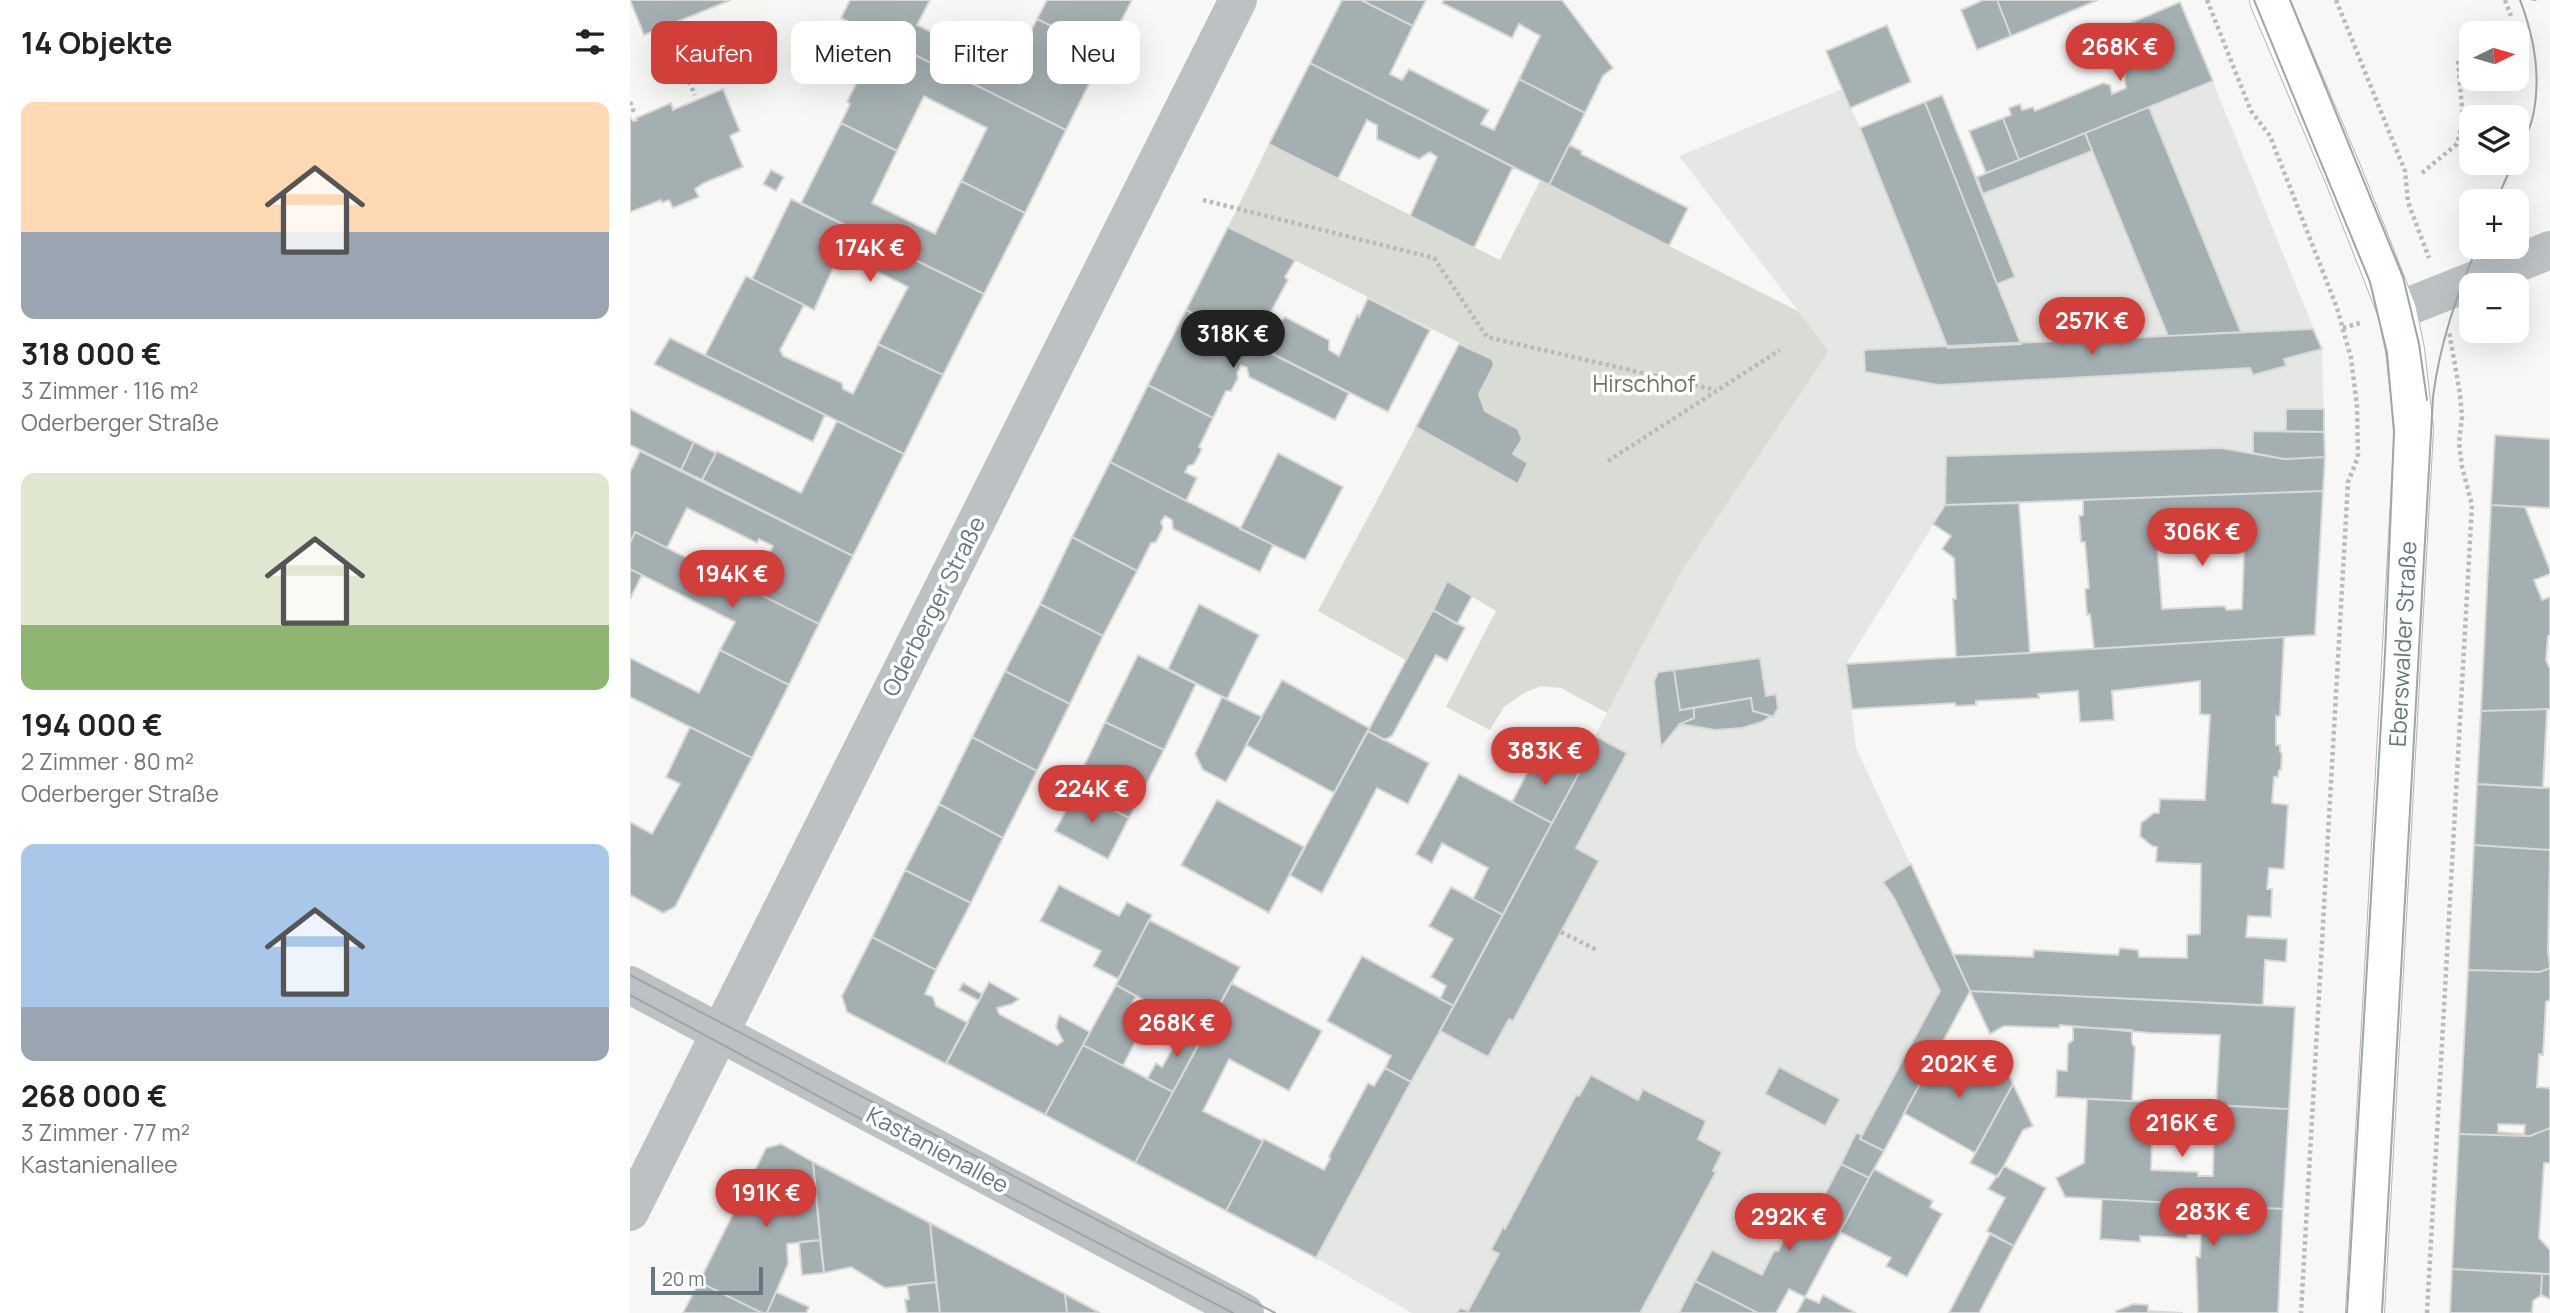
<!DOCTYPE html>
<html lang="de">
<head>
<meta charset="utf-8">
<style>
	body { margin:0; font-family:Manrope,sans-serif; background:#f6f6f6; color:#222; height:100vh; display:flex; flex-direction:column; font-size:26px; white-space:nowrap }
	* { box-sizing:border-box; margin:0 }
	p { font-size:23px; color:#767676 }
	.icon { flex:none; width:38px; height:38px; fill:none; stroke:currentColor; stroke-width:2; stroke-linecap:round; stroke-linejoin:round }
	.map { position:relative; flex:1; overflow:hidden }
	.panel { display:flex; flex-direction:column; background:#fff; width:630px }
	.panel>* { flex:none }
	.hud { position:absolute; left:21px; top:21px; width:665px; height:63px; display:flex; gap:14px }
	.needle { width:46px; rotate:85deg }
	.fabs { position:absolute; left:1829px; top:21px; display:grid; gap:14px }
	.fabs a { display:grid; place-items:center; width:70px; height:70px; border-radius:14px; background:#fff; box-shadow:0 7px 28px #0002; font-size:35px }
	.scale { position:absolute; left:21px; bottom:18px; width:112px; box-sizing:border-box; padding-left:7px; border:4px solid #65787d; border-top:0; font-size:19px; line-height:24px; white-space:nowrap; color:#65787d; -webkit-text-stroke:5px #fff; paint-order:stroke }
	.price { position:absolute; translate:-50% -60px; padding:0 16px; border-radius:24px; background:#d23e3a; color:#fff; font-size:23px; line-height:46px; filter:drop-shadow(0 2px 4px #0008) }
	.price::after { content:''; position:absolute; left:50%; top:42px; width:21px; height:16px; margin-left:-10px; background:inherit; clip-path:polygon(0 0,100% 0,50% 100%) }
	.price.active { background:#222; color:#fff }
	ul { padding:0; list-style:none }
	li { display:grid; align-content:center; gap:14px; height:371px; padding:0 21px }
	li span { display:grid; place-items:center; height:217px; border-radius:14px; color:#555 }
	li>.icon { margin-inline-start:auto }
	span .icon { width:126px; height:126px; fill:#fffc; stroke-width:1 }
	li b { font-size:30px }
	h2 { display:flex; justify-content:space-between; align-items:center; height:84px; padding:0 21px; font-size:30px }
	.tag { padding:0 24px; border-radius:14px; background:#fff; box-shadow:0 7px 28px #0002; font-size:24px; line-height:63px }
	.tag.active { background:#d23e3a; color:#fff }
	main { display:flex; flex:1; min-height:0 }
	.map>svg:first-child { display:block }
	.built { fill:#e5e7e5 }
	.green { fill:#d8dcd4 }
	.building { fill:#a4afb1; stroke:#d9d9d7; stroke-width:2; fill-rule:evenodd }
	.lines { fill:none; stroke-linecap:round; stroke-linejoin:round }
	.secondary-casing { stroke:#afb7b9; stroke-width:40 }
	.path { stroke:#b7bbbd; stroke-width:4.5; stroke-dasharray:3.5 3.5; stroke-linecap:butt }
	.minor { stroke:#bcc2c4; stroke-width:38 }
	.tertiary { stroke:#bcc2c4; stroke-width:38 }
	.secondary { stroke:#fff; stroke-width:38 }
	.tram { stroke:#9da6a9; stroke-width:2 }
	.labels { text-anchor:middle; dominant-baseline:central; stroke-width:7; stroke-linejoin:round; paint-order:stroke }
	.park-label { font-size:23px; fill:#6a7663; stroke:#fff }
	.street-label { font-size:23px; fill:#65787d; stroke:#fff }
</style>
</head>
<body>
<main>
<section class="panel">
<h2>14 Objekte<svg class="icon" aria-label="filters" viewBox="0 0 24 24"><path d="M4 7h16M4 17h16"/><circle cx="9" cy="7" r="2"/><circle cx="15" cy="17" r="2"/></svg></h2>
<ul>
<li><span style="background:linear-gradient(#ffd9b3 60%,#9aa5b1 0)"><svg class="icon" aria-label="home" viewBox="0 0 24 24"><path d="M3 11l9-7 9 7M6 9v11h12V9"/></svg></span><div><b>318 000 €</b><p>3 Zimmer · 116 m²</p><p>Oderberger Straße</p></div></li>
<li><span style="background:linear-gradient(#dfe7d0 70%,#8fb573 0)"><svg class="icon" aria-label="home" viewBox="0 0 24 24"><path d="M3 11l9-7 9 7M6 9v11h12V9"/></svg></span><div><b>194 000 €</b><p>2 Zimmer · 80 m²</p><p>Oderberger Straße</p></div></li>
<li><span style="background:linear-gradient(#a9c7e8 75%,#9aa5b1 0)"><svg class="icon" aria-label="home" viewBox="0 0 24 24"><path d="M3 11l9-7 9 7M6 9v11h12V9"/></svg></span><div><b>268 000 €</b><p>3 Zimmer · 77 m²</p><p>Kastanienallee</p></div></li>
</ul>
</section>
<div class="map">
<svg width="1920" height="1313" viewBox="0 0 1920 1313">
	<rect width="100%" height="100%" fill="#f7f7f5"/>
	<!-- built -->
	<path class="built" d="M1583,82L1692,349L1695,457L1693,491L1315,506L1216,664L1226,748L1340,991L1175,1297L1082,1250L1048,1313H782L686,1258L949,773L950,770L948,768L1050,574L1199,351L1049,156L1212,89L1230,128L1312,95L1347,177Z"/>
	<!-- green -->
	<path class="green" d="M639,144L870,260L910,181L1168,311L1199,351L1050,574L977,713L931,688L911,686L894,693L874,707L860,730L816,707L866,611L818,582L776,660L688,611L786,427L888,484L897,463L883,454L892,439L855,411L849,394L864,366L862,359L598,227Z"/>
	<!-- building -->
	<path class="building" d="M0,0H101L14,35Z
		M220,0H300L287,25L381,72L407,19L475,52L436,130L211,18Z
		M417,0H502L475,52L407,19Z
		M712,0H731L783,26L760,74L772,80L779,69L859,110L851,124L864,130L889,79L955,113L919,185L680,63Z
		M731,0H796L783,26Z
		M814,0H932L983,68L973,76L955,113L889,79L910,36L889,24L882,38L812,3Z
		M1353,0H1367L1381,36L1347,50L1331,10Z
		M1367,0H1468L1381,36Z
		M1550,2L1583,81L1389,160L1373,118L1381,115L1379,108L1390,104L1392,110L1403,107L1405,111L1473,83L1480,85L1482,94L1496,88L1494,72L1475,34Z
		M1257,25L1281,82L1220,108L1196,51Z
		M249,37L436,130L395,213L331,181L357,128L294,96L267,151L211,123L220,104L217,102Z
		M680,63L883,167L844,248L780,216L807,157L800,152L789,159L747,139V125L737,120L708,179L639,144Z
		M93,89L110,131L100,136L113,167L74,183L65,189L69,197L43,208L39,200L32,203L31,200L0,212V117L3,121L7,120L6,118L41,103L43,110Z
		M1312,95L1385,277L1367,284L1295,102Z
		M1295,102L1367,284L1391,344L1318,348L1230,128Z
		M1519,107L1611,332L1538,336L1455,133Z
		M1373,118L1389,160L1356,173L1339,131Z
		M211,123L267,151L242,203L305,234L331,181L395,213L354,294L171,203Z
		M1455,133L1462,151L1353,194L1347,177Z
		M939,145L952,151L951,154L1058,208L1039,246L919,185Z
		M141,170L154,177L146,191L133,184Z
		M161,199L354,294L313,375L248,344L278,287L210,253L184,310L122,279Z
		M598,227L665,260L655,277L658,280L637,319L647,325L655,317L699,340V350L709,356L727,315L729,317L738,298L800,330L758,412L556,310Z
		M116,276L174,305L150,350L153,356L212,383L213,389L223,394L248,344L313,375L274,454L75,355Z
		M556,310L719,393L705,420L619,377L617,368L611,365L607,373L608,378L601,391H596L583,418L518,385Z
		M1683,329L1692,349L1654,359L1656,366L1623,375L1620,368L1309,385L1235,372L1234,350Z
		M40,338L195,415L183,442L24,364Z
		M829,344L862,359L864,365L849,394L855,411L888,429L892,439L883,454L898,463L888,484L786,427Z
		M518,385L583,418L569,447L572,449L564,464L558,466L555,472L567,478L556,501L480,462Z
		M0,409L64,442L51,470L0,445Z
		M1656,409H1694V432L1656,431Z
		M207,421L274,454L223,556L72,480L87,451L171,493Z
		M1623,431L1694,432L1695,457L1654,459L1623,453Z
		M1865,435L1920,439V508L1861,505Z
		M64,442L86,453L72,480L51,470Z
		M1591,448L1654,459L1695,457L1693,491L1315,505L1316,456Z
		M10,451L223,556L189,624L121,590L143,546L129,539L127,543L57,508L37,548L5,532L0,543V472Z
		M648,453L713,487L675,560L610,529Z
		M480,462L643,545L630,572L543,529L542,520L535,516L531,522L533,528L526,542L521,543L507,571L442,537Z
		M1693,491L1685,635L1464,649L1460,614L1457,615L1455,589L1459,588L1455,542H1451L1449,516L1453,515V500ZM1615,527L1612,609L1597,610L1594,606L1532,609L1526,532L1546,531L1549,534L1600,531V528Z
		M1389,503L1400,653L1326,657L1323,599H1326L1324,558L1312,549L1321,536L1303,524L1315,505Z
		M1861,505L1895,507L1920,570V574L1904,580L1912,600L1920,597V635L1918,636L1916,660L1920,669V709L1851,711Z
		M5,532L189,624L159,685L90,650L105,622L0,569V543Z
		M442,537L507,571L473,636L410,604Z
		M0,569L12,575L0,599Z
		M817,581L842,596L827,624L803,610Z
		M410,604L473,636L440,704L375,671Z
		M569,604L629,635L597,699L538,669Z
		M803,610L835,628L817,661L806,655L762,736L754,740L738,731Z
		M1654,637L1650,716H1646V745H1650V752L1652,753L1651,770H1649L1648,777H1644L1642,803L1658,805L1654,869L1639,868L1637,889H1642L1641,917L1618,916L1616,937L1657,939L1656,962L1635,960L1633,1005L1340,991L1323,954L1403,957L1404,950L1488,955L1490,948L1508,950L1509,957L1557,958V935L1570,934L1571,864L1526,862L1527,847L1522,846L1510,836L1511,823L1524,813H1529L1530,799L1575,800L1580,715L1570,714V681L1482,691L1484,720L1450,722L1448,691L1408,694L1409,698L1346,701V705L1326,706L1325,703L1222,709L1216,664Z
		M90,650L159,685L122,758L0,697V658L69,693Z
		M508,655L566,684L534,750L475,722Z
		M1130,658L1136,696L1146,694L1148,708L1143,717L1123,711L1121,698L1050,710L1044,670Z
		M1044,670L1050,710L1064,708V718L1050,724L1031,747L1024,682L1028,672Z
		M375,671L440,704L407,771L342,737Z
		M652,680L739,728L704,793L616,745Z
		M592,697L632,717L596,782L573,770L565,754Z
		M1121,698L1123,711L1141,716L1132,722L1112,728L1085,730L1050,724L1064,718V708Z
		M1917,709L1913,788L1847,784L1851,711Z
		M475,722L534,750L499,818L443,789Z
		M60,727L122,758L45,907L33,913L0,895V822L22,834L50,784L36,777Z
		M738,731L799,763L778,804L747,788L692,893L660,875Z
		M965,736L997,753L946,848L969,861L883,1021L879,1019L858,1057L810,1031L949,773L950,770L948,768Z
		M342,737L407,771L373,838L309,804Z
		M908,752L949,773L922,823L882,802Z
		M829,774L922,823L873,915L843,899L858,868L812,843L802,863L786,854Z
		M1847,784L1920,788V850L1844,845Z
		M443,789L499,818L478,859L425,831L444,795L441,792Z
		M587,800L674,847L639,913L551,865Z
		M309,804L373,838L341,903L275,870Z
		M1844,845L1920,850L1918,951L1920,968L1910,972L1838,970Z
		M1281,864L1340,991L1254,1151L1230,1139L1310,991L1264,898L1253,882Z
		M275,870L341,903L306,970L242,937Z
		M429,885L489,916L497,902L522,915L488,979L463,966L471,951L410,921Z
		M821,887L873,915L824,1006L810,999L816,986L801,977L823,939L799,926Z
		M519,920L610,967L575,1033L486,985Z
		M242,937L306,970L295,994L303,997L306,1006L338,1023L316,1064L217,1012L212,996Z
		M732,956L824,1006L781,1082L755,1068L761,1056L697,1021Z
		M1920,968V1000L1916,1002L1913,1055L1909,1054L1907,1087L1920,1088V1128L1900,1136L1829,1134L1838,970L1910,972ZM1868,1124L1895,1125L1894,1134L1868,1132Z
		M359,982L389,999L382,1004L367,1008L369,1014L427,1045L433,1041L426,1027L429,1015L460,1032L415,1115L316,1063Z
		M333,983L352,994L349,1001L329,990Z
		M601,983L692,1031L659,1091L599,1059L573,1111L633,1141L596,1211L505,1163Z
		M486,985L506,996L499,1008L501,1013L494,1027L509,1034L493,1066L453,1045Z
		M1340,991L1665,1007L1659,1109L1586,1105L1590,1035L1521,1033L1430,1025L1429,1028L1374,1026L1360,1034Z
		M557,1024L575,1033L543,1092L517,1079L526,1063L532,1067Z
		M1443,1027L1502,1030V1043L1505,1048L1502,1101L1426,1097L1427,1070L1437,1071L1438,1044L1443,1040Z
		M453,1045L543,1092L505,1163L415,1115Z
		M1307,1052L1348,1073L1375,1067L1383,1084L1345,1153L1274,1113Z
		M1149,1067L1210,1099L1195,1126L1135,1094Z
		M755,1068L781,1082L686,1258L596,1211L634,1139L694,1170L700,1159L699,1156L738,1083L744,1086Z
		M961,1075L1008,1100L1013,1089L1076,1121L1068,1139L1092,1152L1083,1171L1086,1172L1010,1313H827L830,1308L838,1311L869,1254L861,1250L873,1227L875,1229L946,1095L949,1096Z
		M1383,1084L1403,1126L1393,1130L1368,1177L1340,1163Z
		M1457,1099L1523,1102L1521,1170L1568,1172V1176H1583L1584,1125H1579L1580,1105L1659,1109L1653,1209L1435,1197L1426,1178L1454,1163Z
		M1920,1128V1163H1914L1909,1238L1920,1250V1274L1822,1269L1829,1134L1900,1136Z
		M1226,1133L1232,1135L1230,1139L1254,1151L1239,1178L1211,1164Z
		M151,1144L183,1162L190,1240L157,1244L158,1264L137,1313H132L69,1282L136,1148Z
		M183,1162L300,1223L306,1282L255,1288L221,1267L194,1273Z
		M1211,1164L1239,1178L1175,1297L1159,1289L1146,1313H1128L1065,1281L1082,1250L1132,1275L1144,1251H1148L1164,1220L1177,1227Z
		M1374,1166L1416,1188L1384,1246L1357,1231L1375,1198L1358,1189Z
		M1244,1169L1303,1201L1300,1207L1312,1214L1277,1277L1256,1266L1261,1258L1210,1232Z
		M1472,1199L1653,1209L1648,1313H1568L1566,1257H1570L1571,1234H1557V1238L1510,1236V1242L1470,1239Z
		M300,1223L435,1294L437,1313H310Z
		M1360,1234L1384,1246L1349,1313H1319Z
		M190,1240L194,1273L172,1275L169,1242Z
		M1822,1269L1912,1274L1911,1295L1903,1301L1902,1313H1820Z
		M1912,1274H1920V1299L1911,1295Z
		M1065,1281L1128,1313H1049Z
		M69,1282L132,1313H53Z
		M306,1282L310,1313H277L275,1300L279,1299L277,1285Z
		M146,1292L179,1307L176,1313H137Z
		M435,1294L470,1313H437Z
		M1193,1295L1226,1313H1167L1175,1297L1189,1303Z
		M1503,1304L1518,1305V1311L1553,1313H1487L1486,1311Z"/>
	<g class="lines">
		<defs>
			<path id="secondary" d="M1639,0L1713,174L1767,311L1775,350L1784,429L1735,1313"/>
		</defs>
		<!-- secondary casing -->
		<use href="#secondary" class="secondary-casing"/>
		<!-- path -->
		<path class="path" d="M1577,0L1621,111L1640,136L1707,308L1721,358L1727,406L1728,457L1718,482L1671,1313
			M1706,0L1775,171L1778,202L1799,258
			M1875,0L1881,16
			M1904,0V1
			M51,62L65,95
			M0,102L4,112
			M1792,173L1827,144L1833,121L1828,60
			M573,200L804,258L857,337L1086,390
			M1713,328L1733,322
			M978,461L1150,350
			M931,932L967,950
			M1797,1313L1842,505L1832,467L1829,443L1832,417L1830,394L1819,331"/>
		<!-- minor -->
		<path class="minor" d="M1767,311L1920,250
			M0,1212L608,0"/>
		<!-- tertiary -->
		<path class="tertiary" d="M0,985L615,1313"/>
		<!-- secondary -->
		<use href="#secondary" class="secondary"/>
		<!-- tram -->
		<path class="tram" d="M1624,0L1740,282L1757,353L1764,432L1755,654L1717,1313
			M1660,0L1773,277L1789,344L1797,400
			M1886,155C1892,144 1899,131 1902,120C1912,79 1905,39 1890,0
			M1866,201L1883,163
			M0,975L645,1313
			M0,995L281,1146L603,1313
			M1752,1313L1803,397C1810,342 1826,298 1847,247"/>
	</g>
	<g class="labels">
		<!-- park labels -->
		<g class="park-label">
			<text x="1014" y="383">Hirschhof</text>
		</g>
		<!-- street labels -->
		<g class="street-label">
			<text transform="translate(303 606) rotate(-63)">Oderberger Straße</text>
			<text transform="translate(1772 644) rotate(-87)">Eberswalder Straße</text>
			<text transform="translate(308 1149) rotate(28)">Kastanienallee</text>
		</g>
	</g>
</svg>
<div class="fabs">
<a><svg class="needle" viewBox="-14 -14 28 28"><path d="M0-13l5 13h-10z" fill="#e53935"/><path d="M0 13l5-13h-10z" fill="#767676"/></svg></a>
<a><svg class="icon" aria-label="layers" viewBox="0 0 24 24"><path d="M12 4l9 5-9 5-9-5zM3 14l9 5 9-5"/></svg></a>
<a>+</a>
<a>−</a>
</div>
<div class="scale">20 m</div>
<b class="price" style="left:1490px;top:83px">268K €</b>
<b class="price" style="left:240px;top:284px">174K €</b>
<b class="price" style="left:1462px;top:357px">257K €</b>
<b class="price active" style="left:603px;top:370px">318K €</b>
<b class="price" style="left:1572px;top:568px">306K €</b>
<b class="price" style="left:102px;top:610px">194K €</b>
<b class="price" style="left:915px;top:787px">383K €</b>
<b class="price" style="left:462px;top:825px">224K €</b>
<b class="price" style="left:547px;top:1059px">268K €</b>
<b class="price" style="left:1329px;top:1100px">202K €</b>
<b class="price" style="left:1552px;top:1159px">216K €</b>
<b class="price" style="left:136px;top:1229px">191K €</b>
<b class="price" style="left:1583px;top:1248px">283K €</b>
<b class="price" style="left:1159px;top:1253px">292K €</b>
<div class="hud">
<a class="tag active">Kaufen</a>
<a class="tag">Mieten</a>
<a class="tag">Filter</a>
<a class="tag">Neu</a>
</div>
</div>
</main>
</body>
</html>
